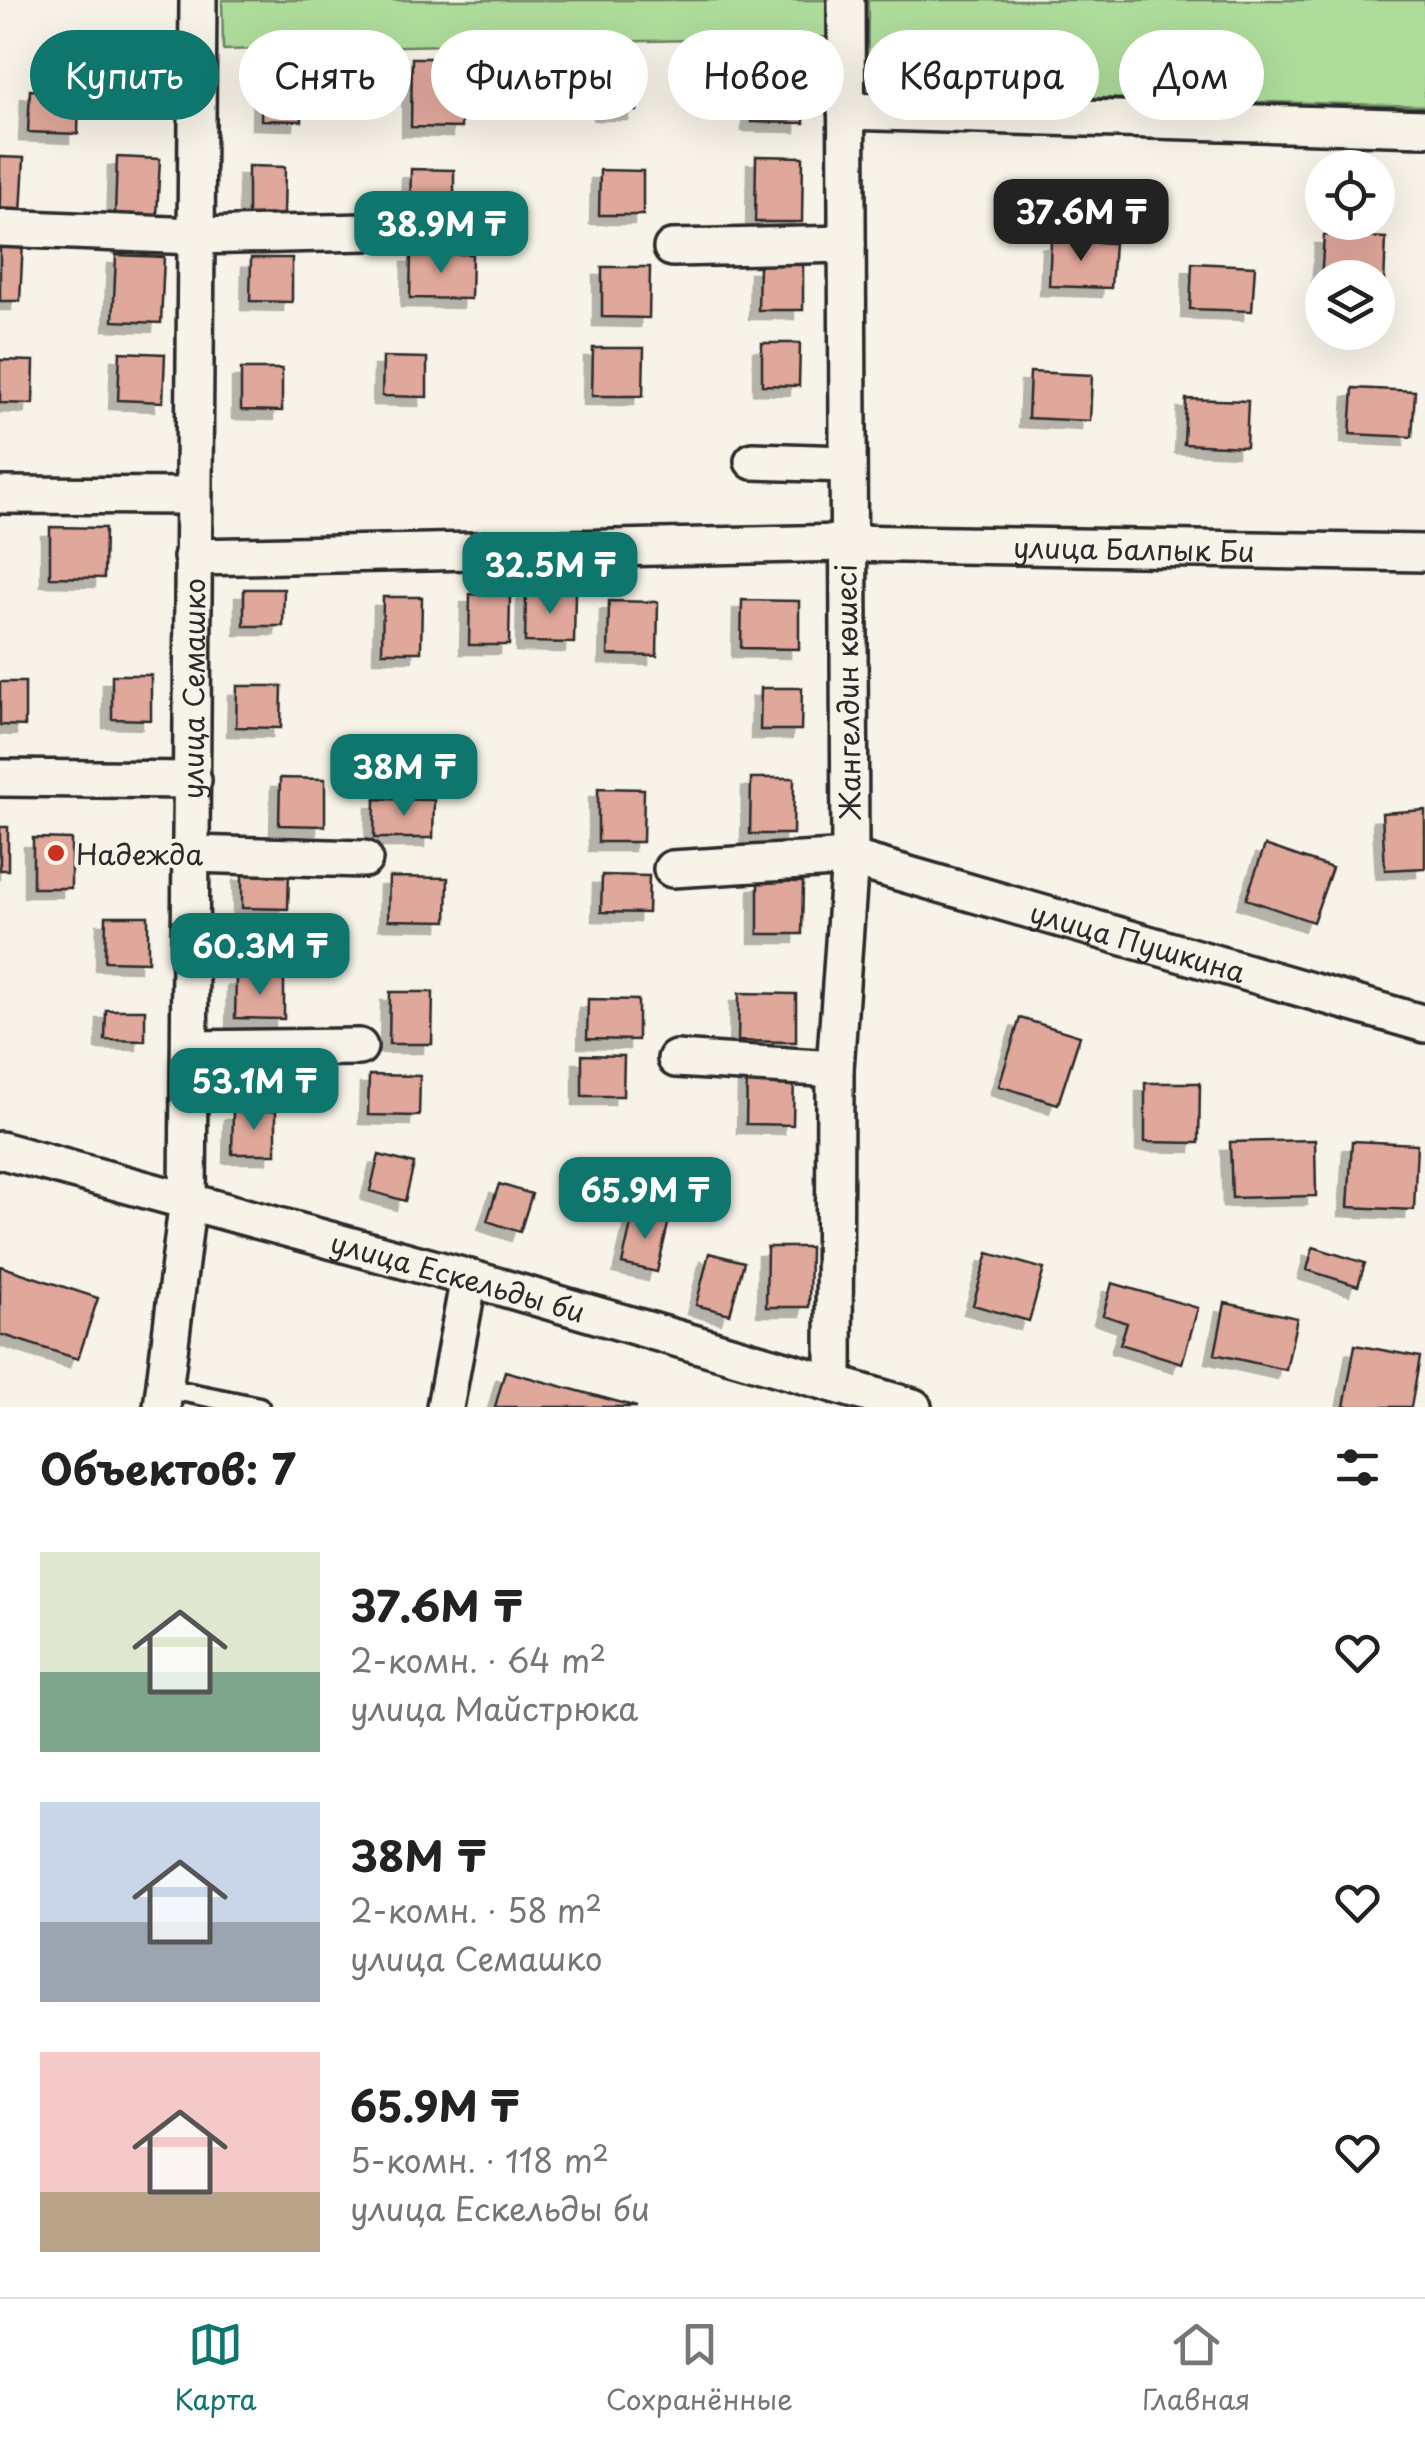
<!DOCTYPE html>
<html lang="ru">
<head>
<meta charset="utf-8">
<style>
	body { margin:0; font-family:"Playpen Sans",sans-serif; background:#f2f2f2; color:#222; height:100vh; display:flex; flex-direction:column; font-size:38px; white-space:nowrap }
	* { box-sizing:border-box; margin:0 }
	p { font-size:32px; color:#767676 }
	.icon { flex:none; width:55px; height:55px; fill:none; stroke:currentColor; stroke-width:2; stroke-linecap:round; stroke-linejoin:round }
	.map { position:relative; height:1407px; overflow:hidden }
	.panel { display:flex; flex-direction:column; background:#fff; flex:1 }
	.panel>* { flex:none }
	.top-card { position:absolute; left:30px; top:30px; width:1365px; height:90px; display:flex; gap:20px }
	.buttons { position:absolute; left:1305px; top:150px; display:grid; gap:20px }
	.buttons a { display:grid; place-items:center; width:90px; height:90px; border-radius:50%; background:#fff; box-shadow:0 10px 40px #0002; font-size:50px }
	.price { position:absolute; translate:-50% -85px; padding:0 22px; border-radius:20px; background:#0f766e; color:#fff; font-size:32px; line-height:65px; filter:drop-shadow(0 2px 5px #0008) }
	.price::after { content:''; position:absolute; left:50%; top:60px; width:30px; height:22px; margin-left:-15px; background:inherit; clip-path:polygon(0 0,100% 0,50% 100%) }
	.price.on { background:#222; color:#fff }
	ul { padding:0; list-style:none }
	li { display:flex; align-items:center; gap:30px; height:250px; padding:0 40px }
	li span { display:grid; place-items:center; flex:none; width:280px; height:200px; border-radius:0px; color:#555 }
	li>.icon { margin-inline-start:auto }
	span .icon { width:120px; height:120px; fill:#fffc; stroke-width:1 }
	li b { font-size:42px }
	h2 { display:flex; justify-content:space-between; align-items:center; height:120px; padding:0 40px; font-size:42px }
	.tag { padding:0 35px; border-radius:45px; background:#fff; box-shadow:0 10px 40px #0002; font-size:35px; line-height:90px }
	.tag.on { background:#0f766e; color:#fff }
	.dock { display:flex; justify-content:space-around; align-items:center; height:140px; border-top:2px solid #e0e0e0; background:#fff; font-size:28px; color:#767676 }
	.dock a { display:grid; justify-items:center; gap:5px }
	.dock .on { color:#0f766e }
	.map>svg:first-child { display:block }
	.green { fill:#aedc9b; stroke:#6c8463; stroke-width:2.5 }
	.building { fill:#e0a79b; stroke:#2b2b2b; stroke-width:2.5; filter:url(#shadow) }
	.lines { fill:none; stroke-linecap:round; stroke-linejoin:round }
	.service-casing { stroke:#2b2b2b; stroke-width:25 }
	.minor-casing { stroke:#2b2b2b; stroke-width:42 }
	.service { stroke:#f7f3e8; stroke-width:18 }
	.minor { stroke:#f7f3e8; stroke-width:35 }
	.poi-dot { fill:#c8321e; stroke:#f7f3e8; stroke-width:4 }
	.labels { text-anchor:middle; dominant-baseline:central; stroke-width:8; stroke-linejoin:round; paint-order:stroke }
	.street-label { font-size:28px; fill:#2b2b2b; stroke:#f7f3e8 }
	.poi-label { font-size:28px; fill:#2b2b2b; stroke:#f7f3e8; text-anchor:start }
</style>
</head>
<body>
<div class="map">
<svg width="1425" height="1407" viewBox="0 0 1425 1407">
	<defs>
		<filter id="shadow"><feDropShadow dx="-9" dy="9" stdDeviation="0" flood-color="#0004"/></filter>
	</defs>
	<rect width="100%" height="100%" fill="#f7f3e8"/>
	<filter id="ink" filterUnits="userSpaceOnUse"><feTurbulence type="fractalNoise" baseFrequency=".01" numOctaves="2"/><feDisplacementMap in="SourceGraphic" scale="20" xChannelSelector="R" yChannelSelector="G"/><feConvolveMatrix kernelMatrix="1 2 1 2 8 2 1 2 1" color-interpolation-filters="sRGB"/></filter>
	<g filter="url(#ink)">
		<!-- green -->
		<path class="green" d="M222,0H830V37L223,50Z
			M868,0H1425V106L867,92Z"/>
		<!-- building -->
		<path class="building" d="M412,58H462L461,128L411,127Z
			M128,60L167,62L165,111L126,110Z
			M603,63H638L637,111H603Z
			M262,70H303L302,121L261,120Z
			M752,75H805L804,123L751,122Z
			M30,90L79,92L78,134L28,132Z
			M756,156L803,157L802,222H755Z
			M0,157L24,158L21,214L0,213Z
			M117,157L160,159L157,216L115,214Z
			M248,166L285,167L284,217L248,216Z
			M411,169L454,170V213L410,212Z
			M600,170L643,171V215H599Z
			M1324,235L1386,238L1384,284H1378V278H1322L1321,281Z
			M0,240L23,241L20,301H0Z
			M1051,240L1114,243L1111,288L1049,286Z
			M411,254H472L471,299L410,298Z
			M116,255L164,257L161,323L113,321Z
			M251,258H292V302L250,301Z
			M1192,263L1255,266L1252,311L1190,309Z
			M759,264L803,265V310H758Z
			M602,267H650L649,318L602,317Z
			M762,343H800L799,386L762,385Z
			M593,348H644L643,396H592Z
			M120,352L165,354L163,402L118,400Z
			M383,357L427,358V397L382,396Z
			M0,360L34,361L33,404L0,403Z
			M241,369H282V411L241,410Z
			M1030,372L1092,375L1090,421L1028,418Z
			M1353,388L1415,391L1412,437L1350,434Z
			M1186,399L1248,401L1246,447L1184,444Z
			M50,527L105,528L104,578L50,577Z
			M244,589H284L283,626H244Z
			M526,591L575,592L574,643L525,642Z
			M470,594L510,595L509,645H469Z
			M383,597H422L421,652H382Z
			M742,600L799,601V649L741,648Z
			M609,601L658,602L657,656L608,655Z
			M112,675H151V720L112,719Z
			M0,682H25V726L0,725Z
			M237,686H282L281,728L236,727Z
			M761,688H802L801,730H760Z
			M280,778L325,779V826L279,825Z
			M751,778H794L793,834H750Z
			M598,788L644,789L643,842H598Z
			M375,799L434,800L433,838H374Z
			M1425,810V868L1385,870L1382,813Z
			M0,827H8V870H0Z
			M33,838L71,839V888H33Z
			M1265,845L1332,868L1313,922L1246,899Z
			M242,872H289L288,909L242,908Z
			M602,875L649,876L648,913L601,912Z
			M389,877L448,878L447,921L388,920Z
			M758,881L803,882L802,934H758Z
			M106,916H148V962L105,961Z
			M236,977H284V1019L235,1018Z
			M390,992H433L432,1044H389Z
			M739,993L796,994V1042L738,1041Z
			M588,999L638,1000V1040L587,1039Z
			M106,1010H145V1041L105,1040Z
			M1020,1018L1080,1036L1058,1104L999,1086Z
			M582,1055L624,1056L623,1096H582Z
			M747,1072H794L793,1125L746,1124Z
			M369,1075L420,1076L419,1116L368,1115Z
			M1145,1083H1200L1199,1143L1145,1142Z
			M233,1111H276V1154H232Z
			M1315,1140L1316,1196L1232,1198L1230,1142Z
			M1352,1141L1417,1144L1414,1210L1348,1207Z
			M379,1155L414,1164L405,1201L370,1191Z
			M499,1184L532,1194L520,1232L487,1221Z
			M634,1211L669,1220L657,1272L622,1264Z
			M767,1247H810L809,1307H766Z
			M1313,1247L1365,1263L1358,1286L1307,1270Z
			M709,1253L744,1262L730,1314L696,1305Z
			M988,1253L1044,1269L1029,1321L973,1305Z
			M0,1266L98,1298L78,1359L0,1334Z
			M1112,1283L1198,1308L1182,1363L1120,1344L1127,1323L1103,1315Z
			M1225,1303L1297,1318L1286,1370L1215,1354Z
			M1355,1345L1420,1357L1411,1407H1344Z
			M505,1371L637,1407H495Z"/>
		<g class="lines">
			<defs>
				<path id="service" d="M165,1388L259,1407"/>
				<g id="minor">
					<path d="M846,111L1425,128"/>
					<path d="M0,228L195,236L366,232"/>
					<path d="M672,248L847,244"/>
					<path d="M753,461L847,464"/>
					<path d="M0,495L192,496"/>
					<path id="s1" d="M192,557L845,543L1425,553"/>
					<path d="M0,778L193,780"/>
					<path d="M192,854L364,859"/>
					<path id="s2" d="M672,869L850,858L1425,1024"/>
					<path d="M190,1049L359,1047"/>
					<path d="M676,1059L835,1069"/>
					<path id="s3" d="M0,1150L469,1278L913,1407"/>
					<path d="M834,1384L835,1069L850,858L846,0"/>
					<path id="s4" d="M162,1407L188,1199L198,0"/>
					<path d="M445,1407L469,1278"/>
				</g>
			</defs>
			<!-- service casing -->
			<use href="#service" class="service-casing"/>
			<!-- minor casing -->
			<use href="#minor" class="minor-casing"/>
			<!-- service -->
			<use href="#service" class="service"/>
			<!-- minor -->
			<use href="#minor" class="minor"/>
		</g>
	</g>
	<!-- markers -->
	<circle class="poi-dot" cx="56" cy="853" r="10"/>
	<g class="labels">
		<!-- street labels -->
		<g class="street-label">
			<text stroke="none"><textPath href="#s1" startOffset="942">улица Балпык Би</textPath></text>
			<text stroke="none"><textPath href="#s4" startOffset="720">улица Семашко</textPath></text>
			<text transform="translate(847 692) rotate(-91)">Жангелдин көшесі</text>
			<text stroke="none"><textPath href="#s2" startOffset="478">улица Пушкина</textPath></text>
			<text stroke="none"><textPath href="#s3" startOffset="475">улица Ескельды би</textPath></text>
		</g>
		<!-- poi labels -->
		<g class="poi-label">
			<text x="76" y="853">Надежда</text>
		</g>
	</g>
</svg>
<div class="buttons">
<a><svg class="icon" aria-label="locate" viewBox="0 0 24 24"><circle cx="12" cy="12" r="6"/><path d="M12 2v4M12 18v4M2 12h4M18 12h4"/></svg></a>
<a><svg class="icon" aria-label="layers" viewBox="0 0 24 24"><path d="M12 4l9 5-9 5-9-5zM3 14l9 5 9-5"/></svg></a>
</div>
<b class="price on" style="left:1081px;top:264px">37.6M ₸</b>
<b class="price" style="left:441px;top:276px">38.9M ₸</b>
<b class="price" style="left:550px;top:617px">32.5M ₸</b>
<b class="price" style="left:404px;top:819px">38M ₸</b>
<b class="price" style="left:260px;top:998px">60.3M ₸</b>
<b class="price" style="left:254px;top:1133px">53.1M ₸</b>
<b class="price" style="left:645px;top:1242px">65.9M ₸</b>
<div class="top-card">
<a class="tag on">Купить</a>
<a class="tag">Снять</a>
<a class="tag">Фильтры</a>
<a class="tag">Новое</a>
<a class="tag">Квартира</a>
<a class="tag">Дом</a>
</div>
</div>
<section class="panel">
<h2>Объектов: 7<svg class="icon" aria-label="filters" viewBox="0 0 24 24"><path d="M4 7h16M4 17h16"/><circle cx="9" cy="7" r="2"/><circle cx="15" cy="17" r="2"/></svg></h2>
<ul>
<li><span style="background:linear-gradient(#dfe7d0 60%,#7fa58c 0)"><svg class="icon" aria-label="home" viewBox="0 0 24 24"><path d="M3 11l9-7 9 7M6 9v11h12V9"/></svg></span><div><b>37.6M ₸</b><p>2-комн. · 64 m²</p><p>улица Майстрюка</p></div><svg class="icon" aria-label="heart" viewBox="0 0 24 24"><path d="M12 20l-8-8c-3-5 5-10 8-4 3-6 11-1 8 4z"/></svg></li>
<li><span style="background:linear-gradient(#c9d6e8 60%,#9aa5b1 0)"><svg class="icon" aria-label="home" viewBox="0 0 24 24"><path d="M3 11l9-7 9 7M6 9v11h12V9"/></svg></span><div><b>38M ₸</b><p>2-комн. · 58 m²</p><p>улица Семашко</p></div><svg class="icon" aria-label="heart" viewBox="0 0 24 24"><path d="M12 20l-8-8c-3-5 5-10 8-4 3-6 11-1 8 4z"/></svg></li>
<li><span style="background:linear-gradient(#f6c9c9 70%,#b9a48a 0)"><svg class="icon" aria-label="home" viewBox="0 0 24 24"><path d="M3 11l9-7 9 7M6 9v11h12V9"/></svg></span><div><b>65.9M ₸</b><p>5-комн. · 118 m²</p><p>улица Ескельды би</p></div><svg class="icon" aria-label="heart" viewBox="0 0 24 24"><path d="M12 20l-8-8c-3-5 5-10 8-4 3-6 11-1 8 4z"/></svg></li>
</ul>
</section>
<nav class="dock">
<a class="on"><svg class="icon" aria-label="map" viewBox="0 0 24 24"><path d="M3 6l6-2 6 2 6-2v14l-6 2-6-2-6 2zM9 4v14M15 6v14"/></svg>Карта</a>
<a><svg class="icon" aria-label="saved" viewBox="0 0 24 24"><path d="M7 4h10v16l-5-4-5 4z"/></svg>Сохранённые</a>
<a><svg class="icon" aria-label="home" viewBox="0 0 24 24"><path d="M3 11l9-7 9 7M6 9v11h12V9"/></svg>Главная</a>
</nav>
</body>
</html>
